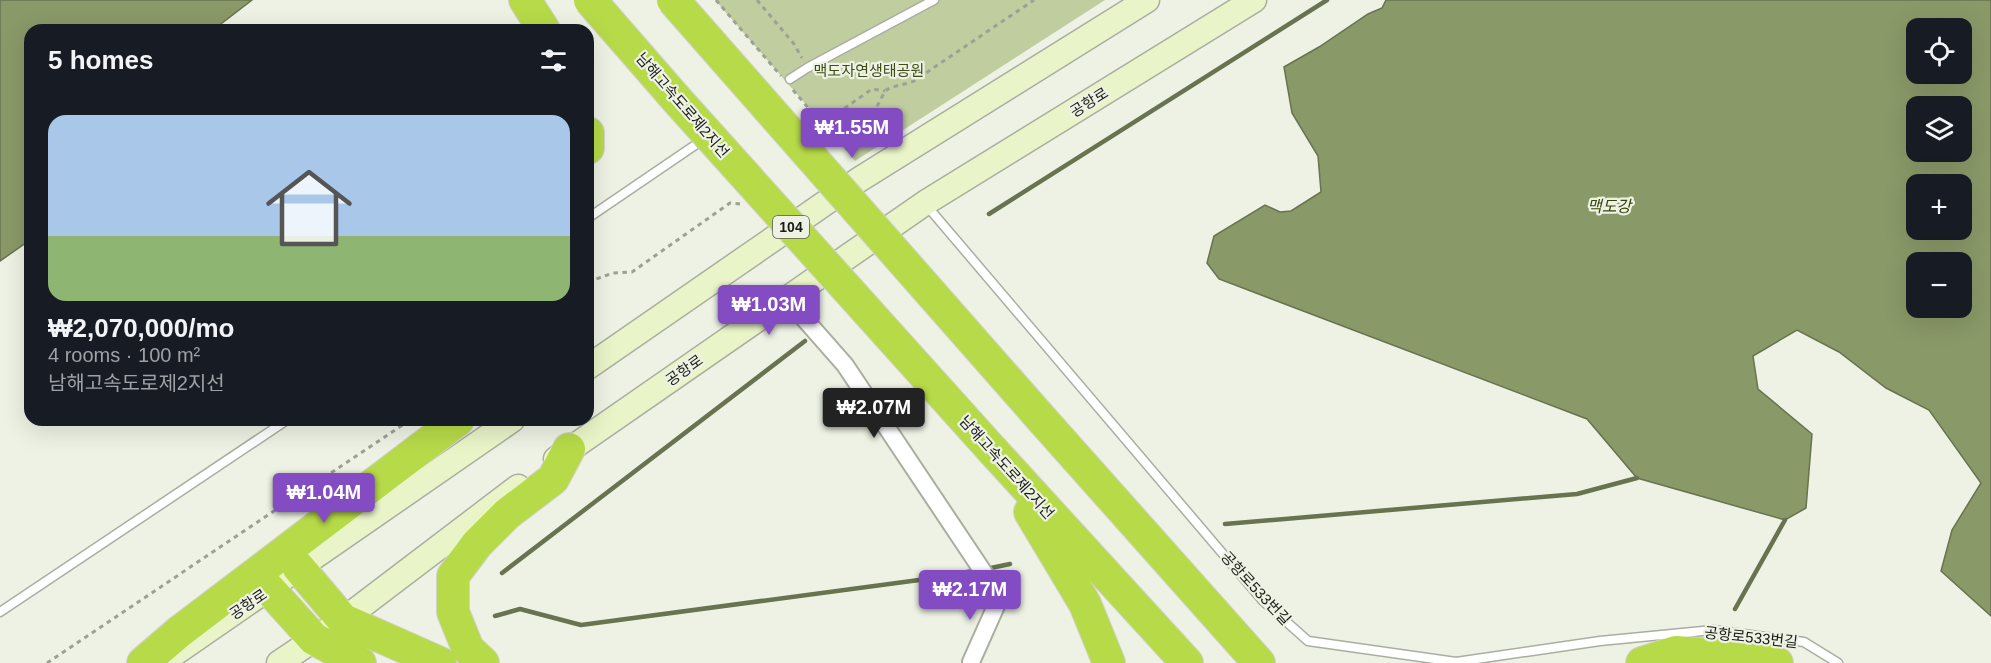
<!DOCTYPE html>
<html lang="en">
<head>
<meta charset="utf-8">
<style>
	body { margin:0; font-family:Arial,"Noto Sans KR",sans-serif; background:#20242c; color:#f1f3f6; height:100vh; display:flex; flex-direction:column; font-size:22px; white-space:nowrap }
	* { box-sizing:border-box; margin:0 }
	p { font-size:20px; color:#9ea1a6 }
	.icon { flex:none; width:33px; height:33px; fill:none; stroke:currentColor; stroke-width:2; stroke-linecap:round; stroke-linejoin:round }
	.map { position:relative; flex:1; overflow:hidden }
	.side { position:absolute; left:24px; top:24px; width:570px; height:402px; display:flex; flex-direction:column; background:#171b24; border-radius:18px; box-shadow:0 6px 24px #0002 }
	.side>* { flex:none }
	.tools { position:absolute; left:1906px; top:18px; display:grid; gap:12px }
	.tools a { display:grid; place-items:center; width:66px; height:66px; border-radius:12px; background:#171b24; box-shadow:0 6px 24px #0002; font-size:30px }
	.price { position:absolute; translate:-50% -51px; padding:0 14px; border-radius:6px; background:#834cc3; color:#fff; font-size:20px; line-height:39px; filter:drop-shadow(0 2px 3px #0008) }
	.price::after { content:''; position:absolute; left:50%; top:36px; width:18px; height:14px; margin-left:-9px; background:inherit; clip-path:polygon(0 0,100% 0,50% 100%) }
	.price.selected { background:#222; color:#fff }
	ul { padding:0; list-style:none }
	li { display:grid; align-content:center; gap:12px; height:318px; padding:0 24px }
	li span { display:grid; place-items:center; height:186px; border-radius:18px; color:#555 }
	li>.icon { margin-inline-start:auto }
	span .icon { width:108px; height:108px; fill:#fffc; stroke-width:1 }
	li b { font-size:26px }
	h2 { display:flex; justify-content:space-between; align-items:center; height:72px; padding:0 24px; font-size:26px }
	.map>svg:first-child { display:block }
	.green { fill:#bfcd9f }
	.water { fill:#8a9968; stroke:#68734f; stroke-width:1.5; fill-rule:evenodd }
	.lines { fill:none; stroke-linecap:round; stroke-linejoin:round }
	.stream { stroke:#68734f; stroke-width:4.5 }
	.lane-casing { stroke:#a9aea0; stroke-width:11 }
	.street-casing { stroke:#a9aea0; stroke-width:20 }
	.secondary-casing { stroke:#a9aea0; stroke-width:27 }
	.highway-casing { stroke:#d1d1d0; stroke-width:34 }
	.path { stroke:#9ca095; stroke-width:3; stroke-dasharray:4.5 4.5; stroke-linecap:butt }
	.lane { stroke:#fff; stroke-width:8 }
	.street { stroke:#fff; stroke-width:16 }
	.secondary { stroke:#e9f4c8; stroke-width:24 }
	.highway { stroke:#b7da48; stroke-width:32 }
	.highway-bridge-casing { stroke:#d1d1d0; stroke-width:34; stroke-linecap:butt }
	.highway-bridge { stroke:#b7da48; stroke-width:32 }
	.labels { text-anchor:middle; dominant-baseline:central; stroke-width:4.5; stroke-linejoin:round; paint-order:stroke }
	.shield { fill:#edf2e4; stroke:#595c54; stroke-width:1.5 }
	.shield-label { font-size:14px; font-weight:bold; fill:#191b16 }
	.park-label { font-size:15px; fill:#3f4d15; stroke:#edf2e4 }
	.street-label { font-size:15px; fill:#191b16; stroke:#edf2e4 }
	.water-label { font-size:16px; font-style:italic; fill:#364309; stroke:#edf2e4 }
</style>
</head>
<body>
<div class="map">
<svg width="1991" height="663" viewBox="0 0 1991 663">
	<rect width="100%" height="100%" fill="#edf2e4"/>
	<!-- green -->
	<path class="green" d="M715,0H1105L855,161Z"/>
	<!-- water -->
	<path class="water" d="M0,0H252L213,30H30V240L0,261Z
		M1386,0H1991V616L1941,571L1952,530L1981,483L1929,410L1886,388L1839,352L1797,330L1753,356L1758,389L1812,434L1806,508L1785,520L1637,478L1587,419L1219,279L1207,263L1214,236L1265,205L1280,212L1291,211L1321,192L1318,156L1292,113L1284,67L1319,47L1368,14L1382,8ZM1917,28H1962V74H1917ZM1917,106H1962V152H1917ZM1917,184H1962V230H1917ZM1917,262H1962V308H1917Z"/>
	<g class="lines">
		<!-- stream -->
		<path class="stream" d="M989,214L1327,0
			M1225,524L1577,494L1637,478
			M986,569L1010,564
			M502,573L805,341
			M1735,609L1785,520
			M495,616L520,609L581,625L934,578L978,570"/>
		<defs>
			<path id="lane" d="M790,79L807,68L934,0
				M927,206L1263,601L1308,641L1456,662L1600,641L1713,630L1804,642L1838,663
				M588,218L704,139
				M0,612L287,420"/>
			<path id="street" d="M787,299L845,365L1000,597L971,662"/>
			<path id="secondary" d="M588,367L857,181L1147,0
				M556,459L925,203L1254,0
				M168,658L512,420
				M279,663L343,620L518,487"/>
			<path id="highway" d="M525,0L544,30
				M588,133V148
				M1039,416L1259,663
				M994,452L1187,663
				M1030,512L1085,604L1109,663
				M299,568L343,620L440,663
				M269,589L314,639L360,663
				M143,663L179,632L458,420
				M483,663L468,649L453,612V576L477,544L507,514L553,479L569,449
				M1642,663L1676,652L1768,660L1777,663"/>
		</defs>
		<!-- lane casing -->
		<use href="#lane" class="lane-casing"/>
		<!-- street casing -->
		<use href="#street" class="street-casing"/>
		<!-- secondary casing -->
		<use href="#secondary" class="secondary-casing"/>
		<!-- highway casing -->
		<use href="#highway" class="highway-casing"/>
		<!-- path -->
		<path class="path" d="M716,0L781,76
			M757,0L794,44L802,58
			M793,90L822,124L872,89L885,91
			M846,150L867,126L885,91C893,85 905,85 914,81L1034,0
			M588,282L613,273L632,272L730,203L740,204
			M47,663L404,424L405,420"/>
		<!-- lane -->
		<use href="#lane" class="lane"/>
		<!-- street -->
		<use href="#street" class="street"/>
		<!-- secondary -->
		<use href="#secondary" class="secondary"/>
		<!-- highway -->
		<use href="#highway" class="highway"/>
		<defs>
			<path id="highway-bridge" d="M590,0L678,101L994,452
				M673,0L1039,416"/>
		</defs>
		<!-- highway-bridge casing -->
		<use href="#highway-bridge" class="highway-bridge-casing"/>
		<!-- highway-bridge -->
		<use href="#highway-bridge" class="highway-bridge"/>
	</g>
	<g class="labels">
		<!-- shield labels -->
		<rect class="shield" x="773" y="216" width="36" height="22" rx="4.5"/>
		<g class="shield-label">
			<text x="791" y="227">104</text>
		</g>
		<!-- park labels -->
		<g class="park-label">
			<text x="869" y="70">맥도자연생태공원</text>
		</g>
		<!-- street labels -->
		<g class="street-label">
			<text transform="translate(1089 102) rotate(-32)">공항로</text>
			<text transform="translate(683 105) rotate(49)">남해고속도로제2지선</text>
			<text transform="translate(684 370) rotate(-35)">공항로</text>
			<text transform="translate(1007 467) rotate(48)">남해고속도로제2지선</text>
			<text transform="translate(1256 588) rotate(47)">공항로533번길</text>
			<text transform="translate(248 604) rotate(-34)">공항로</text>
			<text transform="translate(1751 637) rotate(6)">공항로533번길</text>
		</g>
		<!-- water labels -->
		<g class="water-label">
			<text x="1609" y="206">맥도강</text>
		</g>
	</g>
</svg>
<div class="tools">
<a><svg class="icon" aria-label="locate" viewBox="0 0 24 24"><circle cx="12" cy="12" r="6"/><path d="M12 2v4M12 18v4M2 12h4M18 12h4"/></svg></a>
<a><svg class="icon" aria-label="layers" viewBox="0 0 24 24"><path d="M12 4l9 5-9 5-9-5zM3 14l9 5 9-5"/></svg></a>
<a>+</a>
<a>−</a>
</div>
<b class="price" style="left:852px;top:159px">₩1.55M</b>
<b class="price" style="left:769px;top:336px">₩1.03M</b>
<b class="price selected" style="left:874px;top:439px">₩2.07M</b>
<b class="price" style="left:324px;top:524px">₩1.04M</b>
<b class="price" style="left:970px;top:621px">₩2.17M</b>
<section class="side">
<h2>5 homes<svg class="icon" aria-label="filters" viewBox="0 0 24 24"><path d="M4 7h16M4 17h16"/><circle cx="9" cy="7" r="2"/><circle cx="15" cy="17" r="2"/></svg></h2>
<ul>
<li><span style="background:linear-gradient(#a9c7e8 65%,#8fb573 0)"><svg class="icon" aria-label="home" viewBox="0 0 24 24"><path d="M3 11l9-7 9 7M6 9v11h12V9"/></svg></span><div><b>₩2,070,000/mo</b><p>4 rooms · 100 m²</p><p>남해고속도로제2지선</p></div></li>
</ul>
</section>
</div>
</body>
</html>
